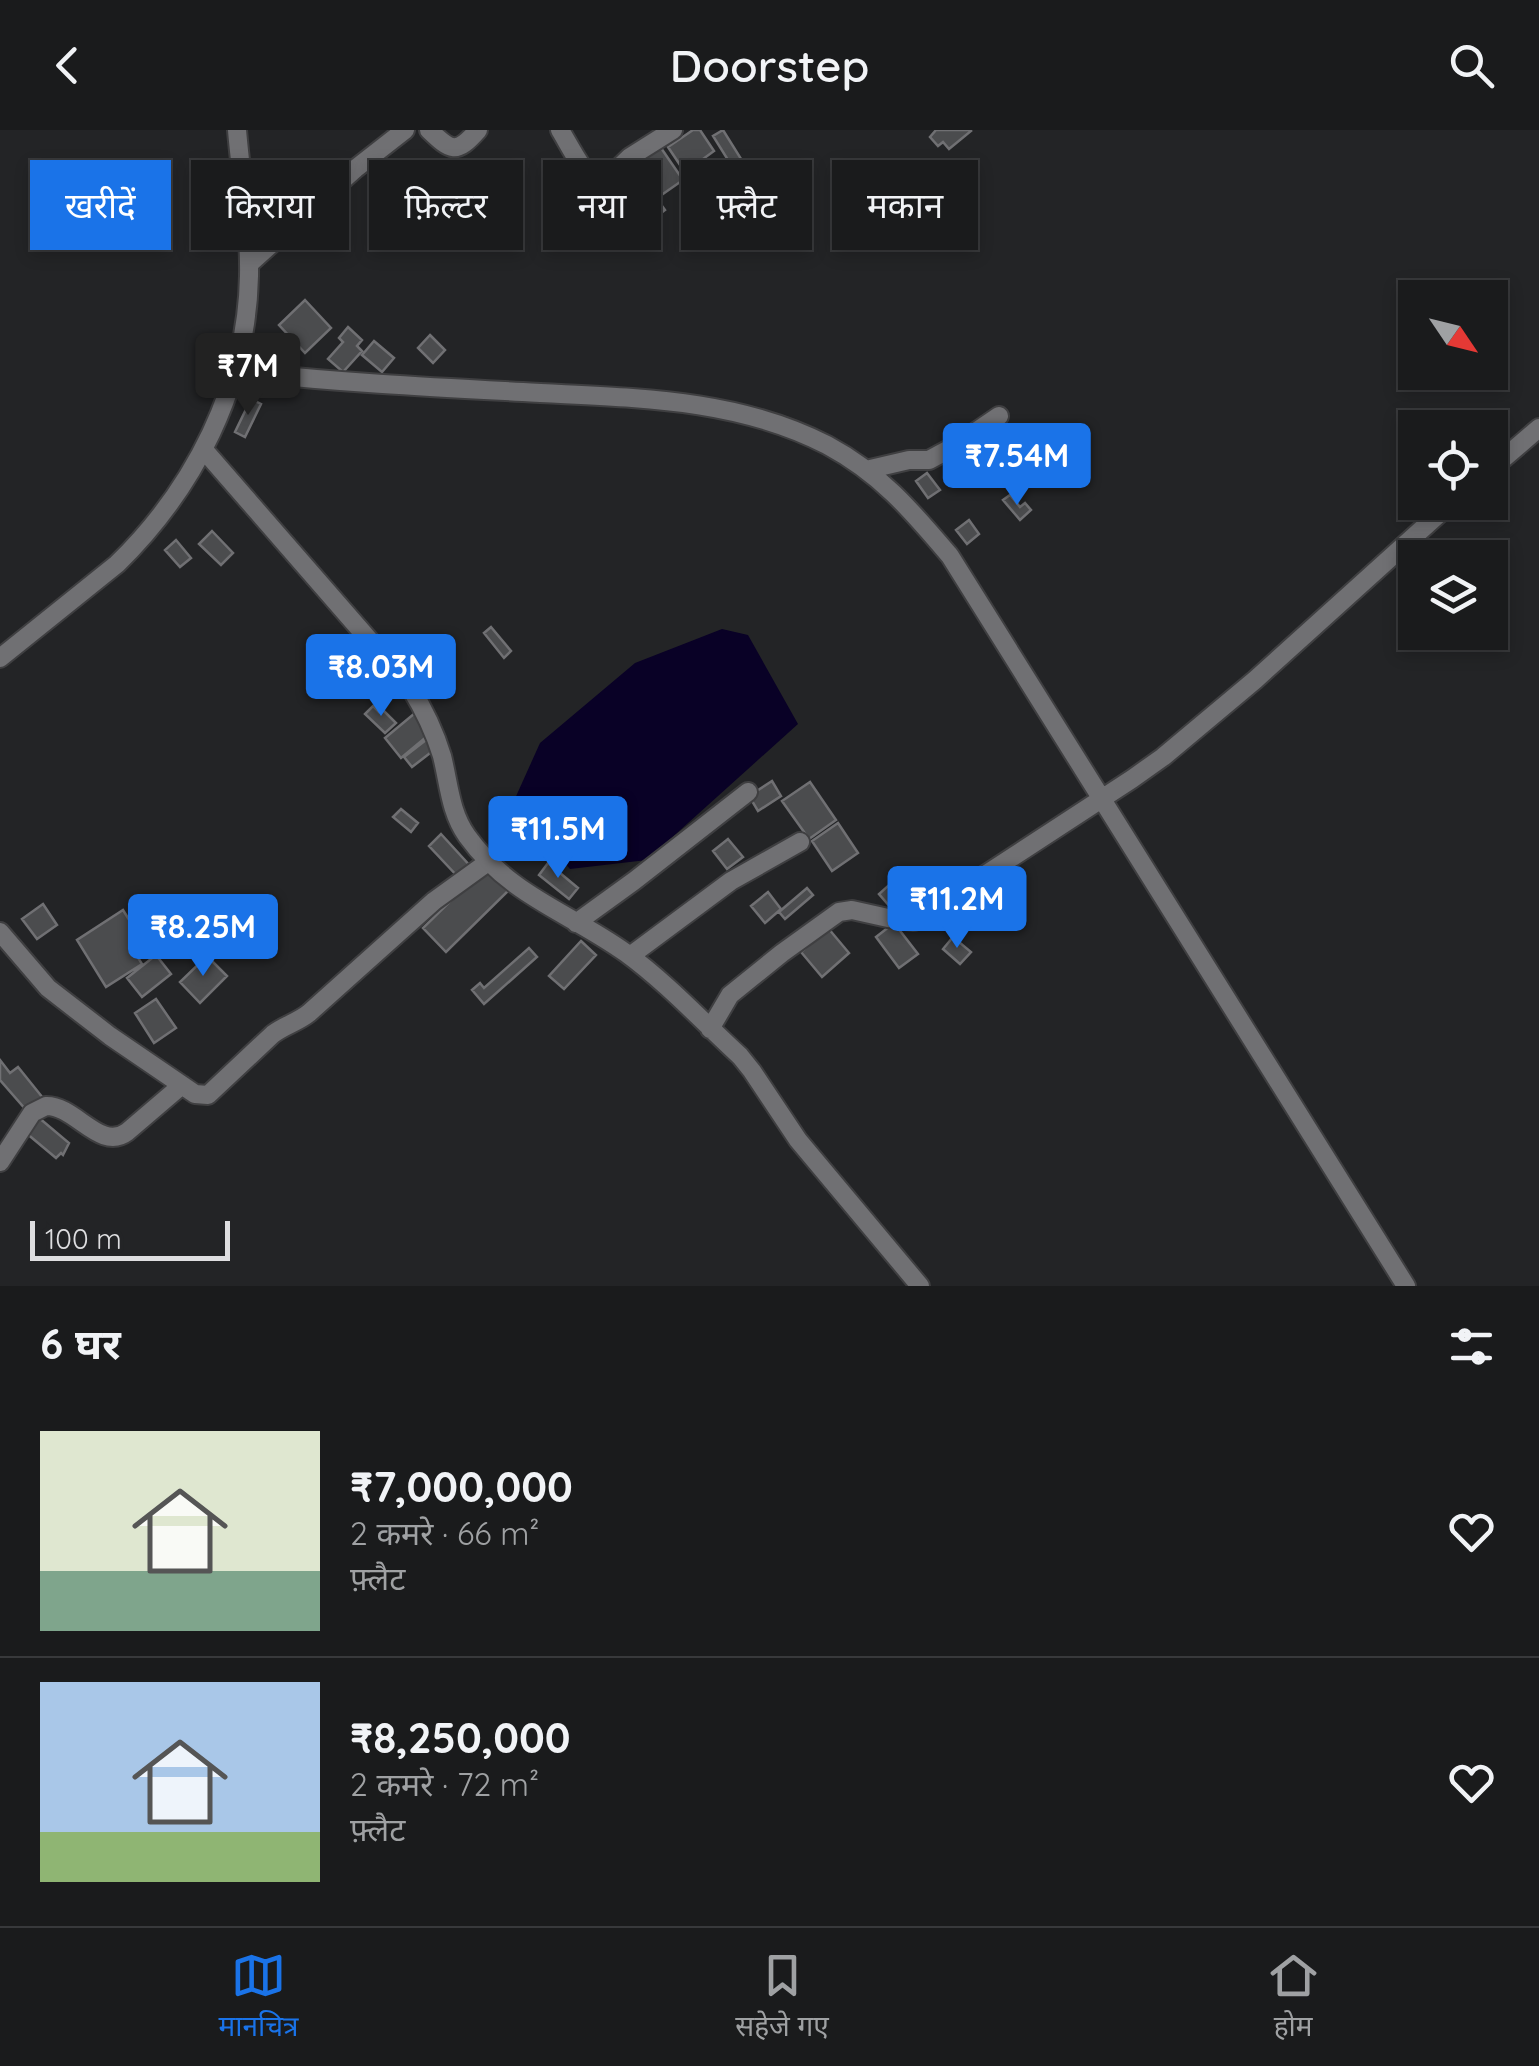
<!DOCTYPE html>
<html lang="hi">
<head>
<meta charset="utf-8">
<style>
	body { margin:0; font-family:Quicksand,"Noto Sans Devanagari",sans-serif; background:#232425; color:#f1f3f6; height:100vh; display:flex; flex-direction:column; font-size:38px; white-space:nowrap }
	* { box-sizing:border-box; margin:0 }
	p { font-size:32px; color:#9fa1a3 }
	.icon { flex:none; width:55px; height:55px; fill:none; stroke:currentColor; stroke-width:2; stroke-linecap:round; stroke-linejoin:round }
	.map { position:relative; height:1156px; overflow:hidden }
	.panel { display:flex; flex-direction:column; background:#1a1b1c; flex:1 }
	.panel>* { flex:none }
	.hud { position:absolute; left:30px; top:30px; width:1000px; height:90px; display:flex; gap:20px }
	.needle { width:65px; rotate:125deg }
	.buttons { position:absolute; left:1398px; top:150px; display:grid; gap:20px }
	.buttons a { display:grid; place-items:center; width:110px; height:110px; border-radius:0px; background:#1a1b1c; box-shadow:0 5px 15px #0003,0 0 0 2px #38393b; font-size:50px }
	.scale { position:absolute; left:30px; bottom:25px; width:200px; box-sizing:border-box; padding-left:10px; border:5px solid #dedee0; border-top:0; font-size:28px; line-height:35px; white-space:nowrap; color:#dedee0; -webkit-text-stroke:8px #232426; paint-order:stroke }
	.price { position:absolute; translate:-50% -85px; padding:0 22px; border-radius:10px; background:#1a73e8; color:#fff; font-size:32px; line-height:65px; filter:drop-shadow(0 2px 5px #0008) }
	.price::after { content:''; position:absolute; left:50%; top:60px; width:30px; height:22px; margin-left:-15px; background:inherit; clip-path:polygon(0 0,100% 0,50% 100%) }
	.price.active { background:#222; color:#fff }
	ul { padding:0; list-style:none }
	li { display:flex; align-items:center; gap:30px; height:250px; padding:0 40px }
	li+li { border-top:2px solid #38393b }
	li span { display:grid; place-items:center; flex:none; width:280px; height:200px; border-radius:0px; color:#555 }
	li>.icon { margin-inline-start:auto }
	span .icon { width:120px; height:120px; fill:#fffc; stroke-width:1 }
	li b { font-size:42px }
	h2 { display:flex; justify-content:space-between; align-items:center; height:120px; padding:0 40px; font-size:42px }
	.pill { padding:0 35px; border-radius:0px; background:#1a1b1c; box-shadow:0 5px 15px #0003,0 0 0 2px #38393b; font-size:35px; line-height:90px }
	.pill.active { background:#1a73e8; color:#fff }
	header { display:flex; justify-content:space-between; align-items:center; height:130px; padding:0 40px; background:#1a1b1c; font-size:45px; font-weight:600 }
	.tabs { display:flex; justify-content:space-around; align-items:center; height:140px; border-top:2px solid #38393b; background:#1a1b1c; font-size:28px; color:#9fa1a3 }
	.tabs a { display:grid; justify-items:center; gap:5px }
	.tabs .active { color:#1a73e8 }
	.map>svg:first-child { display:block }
	.water { fill:#090126 }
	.building { fill:#4b4c4e; stroke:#707073; stroke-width:2.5 }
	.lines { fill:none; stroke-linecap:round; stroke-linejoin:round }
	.minor-casing { stroke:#3f3f41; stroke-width:22 }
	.minor { stroke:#707073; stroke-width:18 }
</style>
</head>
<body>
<header><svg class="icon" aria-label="back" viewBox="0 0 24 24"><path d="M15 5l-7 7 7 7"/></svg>Doorstep<svg class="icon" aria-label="search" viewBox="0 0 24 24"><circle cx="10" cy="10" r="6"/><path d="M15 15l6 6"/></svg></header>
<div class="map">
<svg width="1539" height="1156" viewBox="0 0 1539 1156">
	<rect width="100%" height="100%" fill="#232426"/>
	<!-- water -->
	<path class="water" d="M722,499L748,505L798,594L647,730L570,739L513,673L540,613L635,533Z"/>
	<!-- building -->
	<path class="building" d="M693,0H700L714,21L703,29L709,38L696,47L690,37L684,41L668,17Z
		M723,0L743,32L733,38L713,6Z
		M936,0H970L971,1L949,19L943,12L938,16L930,7Z
		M659,15L683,50L660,66L635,32Z
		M636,40L665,80L640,99L610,58Z
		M305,170L331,198L305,223L279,195Z
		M348,197L362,210L357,216L362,221L343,242L328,229L343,212L339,208Z
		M256,205L270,206L267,241L253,239Z
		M430,205L445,220L433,233L418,218Z
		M374,211L394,228L382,242L362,225Z
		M251,269L261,274L245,307L235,302Z
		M992,302L1004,316L991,328L978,313Z
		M978,315L989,331L977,339L966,324Z
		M927,343L940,360L928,368L916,351Z
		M1010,365L1020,377L1025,373L1031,380L1020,390L1003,370Z
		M969,390L979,404L967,414L956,400Z
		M212,401L233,423L221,435L199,414Z
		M176,410L191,428L180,437L165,420Z
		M491,497L511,521L504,528L484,503Z
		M373,576L379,582L382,579L396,593L385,603L365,584Z
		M415,583L431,603L401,628L385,608Z
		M426,610L434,620L412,637L404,627Z
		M772,651L781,666L758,681L749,666Z
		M810,652L836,690L809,709L782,671Z
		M401,679L418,693L411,702L393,687Z
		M838,693L858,723L832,741L812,711Z
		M441,704L472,738L460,749L429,716Z
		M728,709L743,727L727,739L713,721Z
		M548,733L578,758L569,769L539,745Z
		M485,737L508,761L446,822L423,798Z
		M897,748L916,769L898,786L879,764Z
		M807,758L813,765L785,789L779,782Z
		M768,762L781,779L765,793L751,776Z
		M43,774L57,795L37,809L22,789Z
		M123,780L148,820L137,826L142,834L106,857L77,810Z
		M894,793L918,824L899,838L876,807Z
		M828,798L849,823L822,847L801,822Z
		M953,807L971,822L960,834L943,819Z
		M581,811L596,825L564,859L549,846Z
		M529,818L537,827L484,874L472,860L480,853L484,858Z
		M156,825L171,844L142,867L127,848Z
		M207,826L227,846L200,873L180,852Z
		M156,869L176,898L154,913L135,883Z
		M0,930L10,943L18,937L43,968L27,981L0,950Z
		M38,987L69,1013L63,1025L61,1023L56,1028L25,1002Z"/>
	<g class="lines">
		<defs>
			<path id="minor" d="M429,0C451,21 456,25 478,0
				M560,0C567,11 585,47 596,52C598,53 601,52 604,52L630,27L673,0
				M249,134L355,39L405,0
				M235,241C331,252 427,257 523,262C626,268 732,266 827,315C881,344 911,380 950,426L1406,1156
				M204,320L410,557C423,578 435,603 442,626C449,654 450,682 467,706C511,767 569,782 626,823C667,853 703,892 740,926L752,941L798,1010L920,1156
				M866,340L909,330H929L955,316L999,286
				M1490,340L1539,298
				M0,528L117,434C194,359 247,256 249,146C250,98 241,48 237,0
				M576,793L634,751L748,662
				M0,802L48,858L110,906L195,964L208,965L273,904C285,895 298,892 309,883L434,771L488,732
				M630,826L731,751L800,712
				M710,899L730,865L782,823L839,782L852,780L888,788L914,791L929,785L945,771L1132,649L1163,627L1255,550L1452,372
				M0,1032L32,983L46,976C75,975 100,1022 127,1002L182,955"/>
		</defs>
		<!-- minor casing -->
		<use href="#minor" class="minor-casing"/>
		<!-- minor -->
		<use href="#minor" class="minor"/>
	</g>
</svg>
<div class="buttons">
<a><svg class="needle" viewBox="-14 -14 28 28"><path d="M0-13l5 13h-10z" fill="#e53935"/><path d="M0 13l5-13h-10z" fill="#9fa1a3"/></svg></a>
<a><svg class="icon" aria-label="locate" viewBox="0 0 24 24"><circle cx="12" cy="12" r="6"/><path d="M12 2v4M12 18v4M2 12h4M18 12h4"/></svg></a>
<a><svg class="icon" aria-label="layers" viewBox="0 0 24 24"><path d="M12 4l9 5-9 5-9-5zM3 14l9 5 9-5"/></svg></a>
</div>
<div class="scale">100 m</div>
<b class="price active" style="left:248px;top:288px">₹7M</b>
<b class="price" style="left:1017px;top:378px">₹7.54M</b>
<b class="price" style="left:381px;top:589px">₹8.03M</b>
<b class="price" style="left:558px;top:751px">₹11.5M</b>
<b class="price" style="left:957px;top:821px">₹11.2M</b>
<b class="price" style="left:203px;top:849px">₹8.25M</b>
<div class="hud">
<a class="pill active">खरीदें</a>
<a class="pill">किराया</a>
<a class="pill">फ़िल्टर</a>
<a class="pill">नया</a>
<a class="pill">फ़्लैट</a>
<a class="pill">मकान</a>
</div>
</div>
<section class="panel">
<h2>6 घर<svg class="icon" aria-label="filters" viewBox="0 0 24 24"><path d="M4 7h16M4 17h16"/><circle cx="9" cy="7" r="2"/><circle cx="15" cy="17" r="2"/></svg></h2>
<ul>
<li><span style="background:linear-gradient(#dfe7d0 70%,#7fa58c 0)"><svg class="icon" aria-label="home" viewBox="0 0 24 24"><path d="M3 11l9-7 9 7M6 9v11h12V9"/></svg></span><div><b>₹7,000,000</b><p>2 कमरे · 66 m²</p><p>फ़्लैट</p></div><svg class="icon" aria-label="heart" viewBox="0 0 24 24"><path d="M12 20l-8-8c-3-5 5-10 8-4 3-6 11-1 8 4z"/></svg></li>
<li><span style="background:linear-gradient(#a9c7e8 75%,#8fb573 0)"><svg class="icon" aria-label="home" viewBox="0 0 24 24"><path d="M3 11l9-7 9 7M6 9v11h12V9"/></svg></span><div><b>₹8,250,000</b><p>2 कमरे · 72 m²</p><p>फ़्लैट</p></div><svg class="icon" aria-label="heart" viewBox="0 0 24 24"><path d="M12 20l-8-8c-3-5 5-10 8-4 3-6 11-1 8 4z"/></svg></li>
</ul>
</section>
<nav class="tabs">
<a class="active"><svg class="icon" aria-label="map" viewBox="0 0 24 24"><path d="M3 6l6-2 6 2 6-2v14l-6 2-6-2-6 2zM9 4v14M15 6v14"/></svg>मानचित्र</a>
<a><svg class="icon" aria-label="saved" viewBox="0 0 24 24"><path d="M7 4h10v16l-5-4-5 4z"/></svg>सहेजे गए</a>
<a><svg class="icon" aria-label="home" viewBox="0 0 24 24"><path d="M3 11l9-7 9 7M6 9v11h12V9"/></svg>होम</a>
</nav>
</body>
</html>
